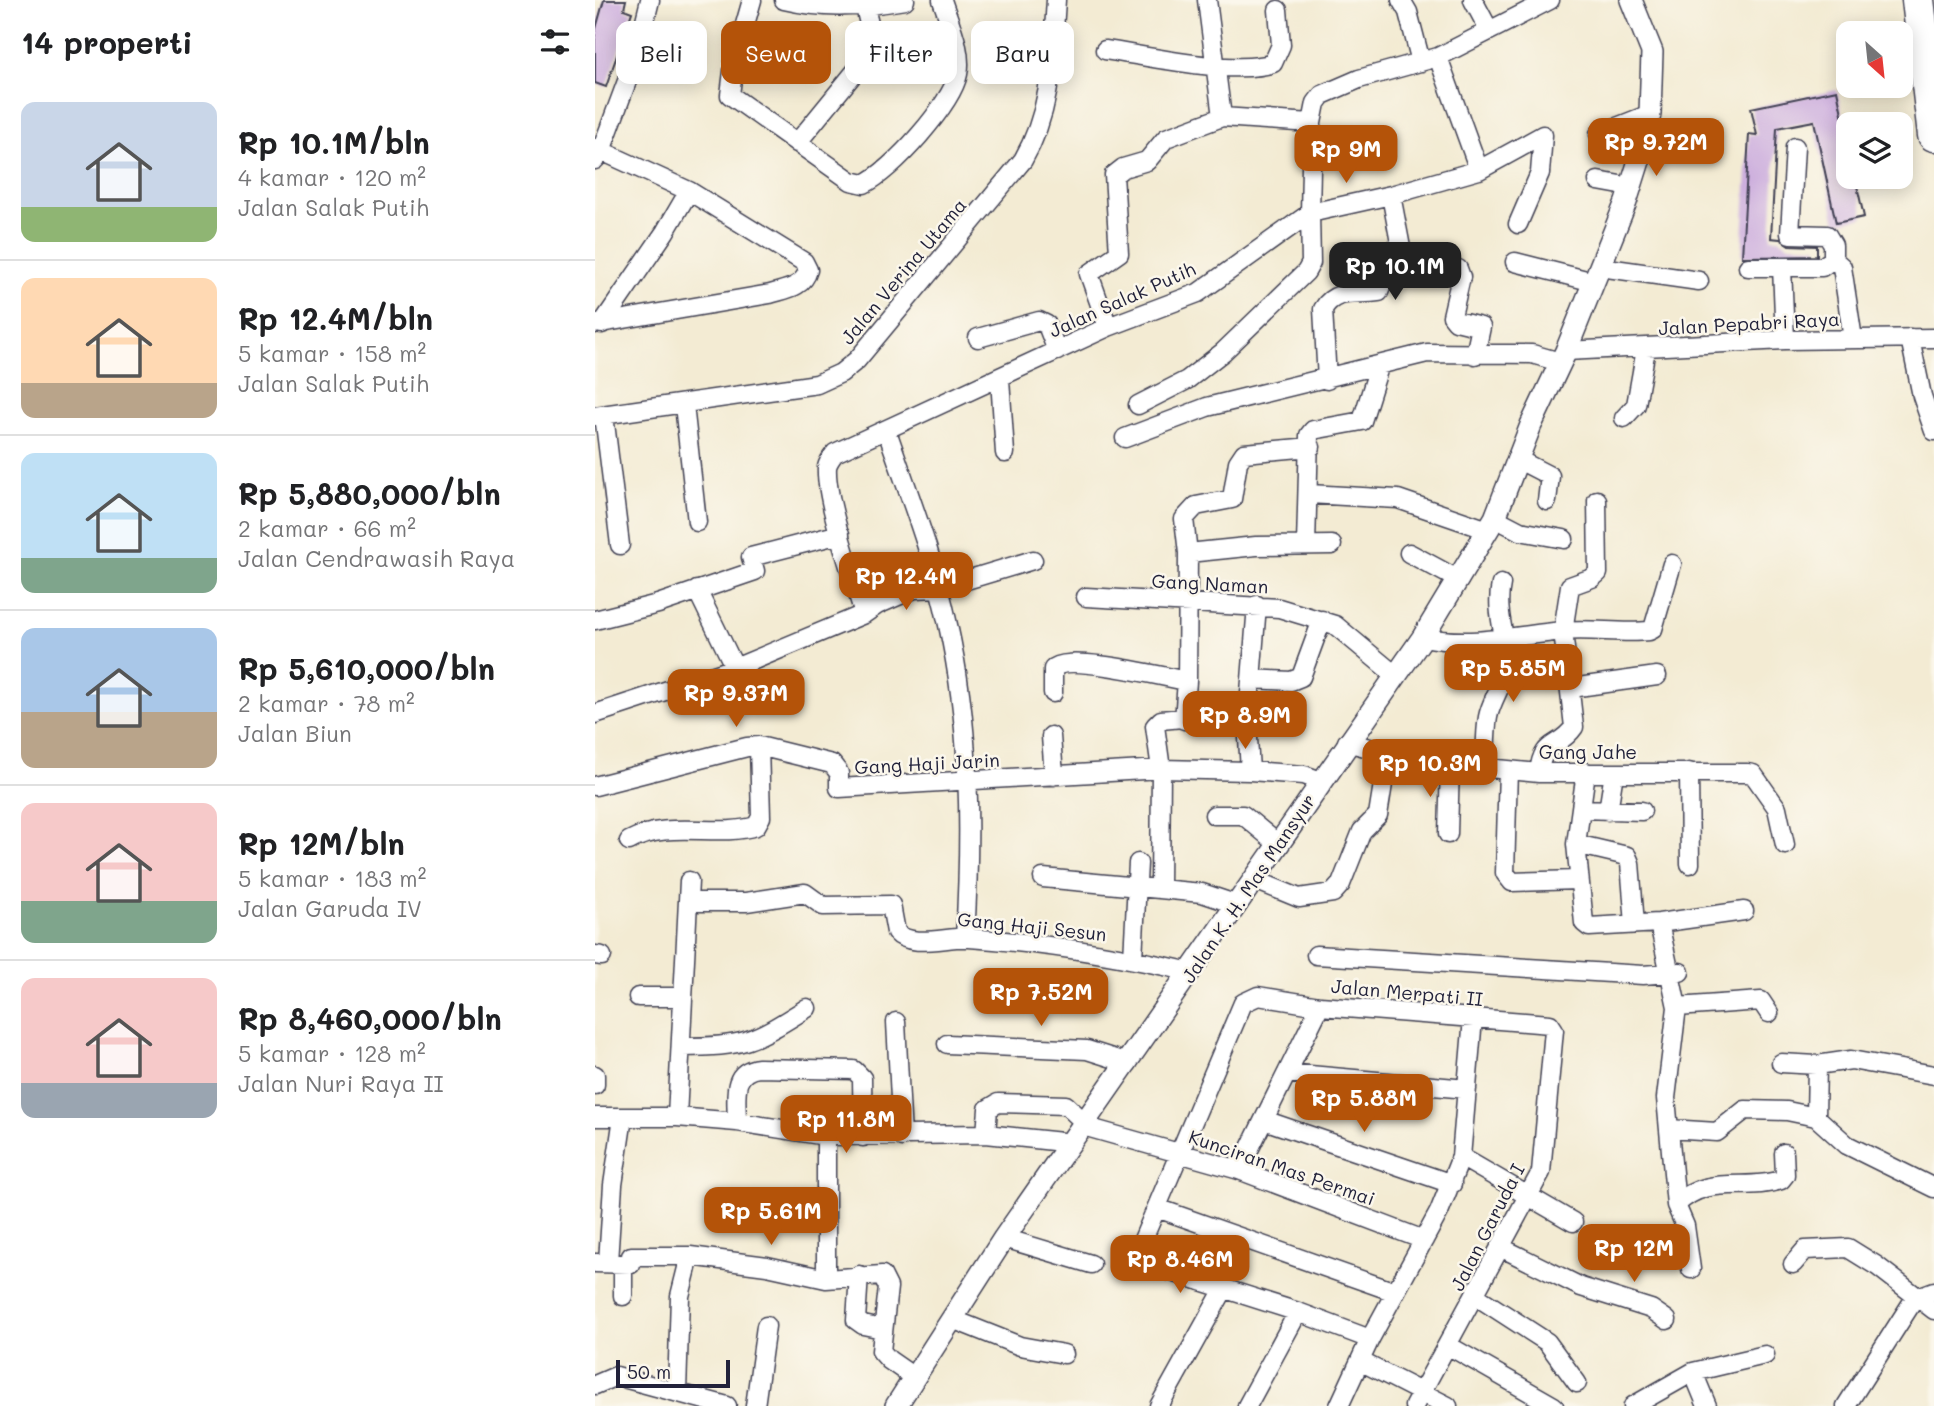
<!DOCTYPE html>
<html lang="id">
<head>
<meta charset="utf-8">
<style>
	body { margin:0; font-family:Mali,sans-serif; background:#f6f6f6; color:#202124; height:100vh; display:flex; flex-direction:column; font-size:26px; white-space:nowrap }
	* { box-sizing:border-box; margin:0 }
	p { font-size:23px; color:#757577 }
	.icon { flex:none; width:38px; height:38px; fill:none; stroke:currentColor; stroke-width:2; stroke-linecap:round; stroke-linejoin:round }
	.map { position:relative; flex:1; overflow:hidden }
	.drawer { display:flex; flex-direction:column; background:#fff; width:595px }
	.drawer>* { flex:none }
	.banner { position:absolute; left:21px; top:21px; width:665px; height:63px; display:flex; gap:14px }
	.needle { width:46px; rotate:153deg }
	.buttons { position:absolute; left:1241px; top:21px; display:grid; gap:14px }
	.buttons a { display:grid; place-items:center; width:77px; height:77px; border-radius:14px; background:#fff; box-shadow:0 4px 18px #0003; font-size:35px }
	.scale { position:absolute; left:21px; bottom:18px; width:114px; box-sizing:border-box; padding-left:7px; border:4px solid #22223b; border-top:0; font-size:19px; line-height:24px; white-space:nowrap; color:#22223b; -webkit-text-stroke:5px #fbf7ec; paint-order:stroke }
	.price { position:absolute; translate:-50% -60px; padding:0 16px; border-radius:14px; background:#b45309; color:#fff; font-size:23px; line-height:46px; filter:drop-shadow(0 2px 4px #0008) }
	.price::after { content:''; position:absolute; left:50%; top:42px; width:21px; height:16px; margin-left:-10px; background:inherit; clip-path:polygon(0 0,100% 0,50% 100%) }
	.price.on { background:#222; color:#fff }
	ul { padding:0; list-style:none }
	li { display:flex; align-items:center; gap:21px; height:175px; padding:0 21px }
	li+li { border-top:2px solid #e0e0e0 }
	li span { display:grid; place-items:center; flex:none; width:196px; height:140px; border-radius:14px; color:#555 }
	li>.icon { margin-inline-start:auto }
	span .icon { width:84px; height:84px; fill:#fffc; stroke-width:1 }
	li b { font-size:30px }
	h2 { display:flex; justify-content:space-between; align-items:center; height:84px; padding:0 21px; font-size:30px }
	.tag { padding:0 24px; border-radius:14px; background:#fff; box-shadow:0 4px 18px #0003; font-size:24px; line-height:63px }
	.tag.on { background:#b45309; color:#fff }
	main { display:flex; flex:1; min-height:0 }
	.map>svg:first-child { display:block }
	.building { fill:#cbacdd }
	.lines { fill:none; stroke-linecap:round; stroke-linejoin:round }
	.minor-casing { stroke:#414052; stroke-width:21 }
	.tertiary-casing { stroke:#414052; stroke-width:24 }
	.motorway-casing { stroke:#414052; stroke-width:35 }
	.minor { stroke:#fff; stroke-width:18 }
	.tertiary { stroke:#fff; stroke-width:21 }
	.motorway { stroke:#fff; stroke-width:32 }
	.labels { text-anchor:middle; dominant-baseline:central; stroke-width:5; stroke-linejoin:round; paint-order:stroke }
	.street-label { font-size:19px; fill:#22223b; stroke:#fbf7ec }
</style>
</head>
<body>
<main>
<section class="drawer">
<h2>14 properti<svg class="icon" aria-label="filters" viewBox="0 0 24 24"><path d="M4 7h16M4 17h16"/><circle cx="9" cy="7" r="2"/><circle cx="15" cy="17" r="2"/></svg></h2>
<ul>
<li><span style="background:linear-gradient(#c9d6e8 75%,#8fb573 0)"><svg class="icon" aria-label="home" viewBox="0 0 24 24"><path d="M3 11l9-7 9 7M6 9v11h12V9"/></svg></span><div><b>Rp 10.1M/bln</b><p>4 kamar · 120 m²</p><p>Jalan Salak Putih</p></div></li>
<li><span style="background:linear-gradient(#ffd9b3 75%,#b9a48a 0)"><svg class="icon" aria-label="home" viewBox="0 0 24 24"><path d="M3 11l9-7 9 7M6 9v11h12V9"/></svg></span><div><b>Rp 12.4M/bln</b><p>5 kamar · 158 m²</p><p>Jalan Salak Putih</p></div></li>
<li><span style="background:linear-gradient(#bfe0f5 75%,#7fa58c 0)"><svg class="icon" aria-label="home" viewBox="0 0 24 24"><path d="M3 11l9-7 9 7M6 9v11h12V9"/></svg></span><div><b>Rp 5,880,000/bln</b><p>2 kamar · 66 m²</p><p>Jalan Cendrawasih Raya</p></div></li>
<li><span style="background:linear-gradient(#a9c7e8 60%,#b9a48a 0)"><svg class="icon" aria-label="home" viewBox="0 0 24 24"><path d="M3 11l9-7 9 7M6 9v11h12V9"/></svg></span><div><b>Rp 5,610,000/bln</b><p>2 kamar · 78 m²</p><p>Jalan Biun</p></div></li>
<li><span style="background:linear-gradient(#f6c9c9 70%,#7fa58c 0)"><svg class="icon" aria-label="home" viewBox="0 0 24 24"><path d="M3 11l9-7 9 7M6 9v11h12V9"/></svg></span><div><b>Rp 12M/bln</b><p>5 kamar · 183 m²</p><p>Jalan Garuda IV</p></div></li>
<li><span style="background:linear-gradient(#f6c9c9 75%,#9aa5b1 0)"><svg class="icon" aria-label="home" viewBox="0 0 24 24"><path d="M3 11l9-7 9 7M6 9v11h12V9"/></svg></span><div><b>Rp 8,460,000/bln</b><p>5 kamar · 128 m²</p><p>Jalan Nuri Raya II</p></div></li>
</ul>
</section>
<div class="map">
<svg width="1339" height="1406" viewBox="0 0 1339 1406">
	<rect width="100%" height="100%" fill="#fbf7ec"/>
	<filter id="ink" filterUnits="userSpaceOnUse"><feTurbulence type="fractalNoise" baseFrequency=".0143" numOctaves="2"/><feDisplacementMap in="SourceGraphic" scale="14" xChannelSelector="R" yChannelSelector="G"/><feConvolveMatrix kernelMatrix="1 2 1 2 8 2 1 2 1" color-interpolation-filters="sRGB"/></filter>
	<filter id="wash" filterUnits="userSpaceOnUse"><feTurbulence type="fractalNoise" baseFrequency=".00686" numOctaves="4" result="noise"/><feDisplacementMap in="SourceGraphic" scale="28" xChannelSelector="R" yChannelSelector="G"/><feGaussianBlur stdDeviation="1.57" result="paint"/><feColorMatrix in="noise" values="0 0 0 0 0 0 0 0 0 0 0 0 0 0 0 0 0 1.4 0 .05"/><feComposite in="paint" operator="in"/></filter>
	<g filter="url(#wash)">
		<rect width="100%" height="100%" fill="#f3ebd3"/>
		<g id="blocks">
			<!-- building -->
			<path class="building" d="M9,0H31L29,9L37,12L11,87L0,83V32Z
				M1242,90L1253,142V177H1260L1269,217L1241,223L1219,121L1182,128L1176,238L1185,239L1194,245L1222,246V256L1147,257L1154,134L1162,135L1156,108Z"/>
		</g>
	</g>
	<g filter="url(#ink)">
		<use href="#blocks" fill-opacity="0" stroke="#414052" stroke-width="2"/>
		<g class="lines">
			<defs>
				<path id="minor" d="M157,0L139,63L135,95L256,181L269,184C296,172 357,104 363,74C368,51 354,22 347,0
					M189,0C231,10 268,7 310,0
					M612,0L627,117
					M806,0L813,12L826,62
					M878,0L894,30
					M510,50C552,56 641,76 678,63L686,45L683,10
					M1004,134L1055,114
					M202,143L273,56L274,24L270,7
					M0,148L94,191L209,262L213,270C208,288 191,289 175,294L0,324
					M0,160L6,151L41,57L55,0
					M884,170L948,135L945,173L923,224
					M1003,181L1036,187
					M807,253L863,269L866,277L857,316L861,321L886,327L880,355
					M1238,259L1247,267L1258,339
					M920,262L999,282
					M1005,267L1104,281
					M1153,267H1227L1238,259V245L1232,235L1195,234L1200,147
					M1187,267L1190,340
					M7,324L70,232L94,191
					M513,327L494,274L524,253L519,175L528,168L552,161L571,138L627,117L717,123
					M383,338L444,321L452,325L462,351
					M1315,338L1327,396L1339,431
					M971,351L1190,340L1339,338
					M405,379L410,453
					M732,380L728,309C741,287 763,296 784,292L796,263L807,253L796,195
					M89,405L102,522
					M543,405L592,380L628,352L711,272L716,263L715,213L796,195L884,170L843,57
					M9,415L25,545
					M0,416L222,384L246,373L262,360L428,160C457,110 457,56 461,0
					M1029,418L1041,405L1051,349
					M292,431C314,495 339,559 353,625C376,728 376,832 370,938
					M530,438L612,407L832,353L937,354L965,362
					M922,459L955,476L952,501
					M714,494L803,499L893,530
					M900,518L925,531L969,539
					M711,545L714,435L718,430L767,421L784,367
					M593,553L661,546L737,545
					M814,553L864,580
					M102,590L140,668
					M491,597L684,608L740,625L800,675
					M269,614C259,579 230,501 232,467C233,462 236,458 240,453L513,327L603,293L715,213L717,123L721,103L727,95L764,79L843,57L955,0
					M0,620L63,604L160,571L156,557L245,534
					M828,637C877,647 919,636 967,631C996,628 1025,634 1054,631L1058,629L1077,564
					M657,679L696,681L706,677L727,620
					M592,681L593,553L589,519L601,506L637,499L643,462L649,453L716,447
					M976,688L1062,676
					M458,693V669C471,653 569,677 592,681L589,720
					M0,714L140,668L269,614L282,605L319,589L345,588L438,560
					M456,736L459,776
					M653,738L655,771
					M752,742L822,761L944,773H1152L1158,774L1182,808L1190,845
					M890,767C891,751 890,733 893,717C896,701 907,687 910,671C915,640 899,616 906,584
					M913,770L910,873L917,882L983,880
					M991,772L981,844L989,923L994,927L1064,923L1149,911
					M1094,772L1095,864
					M944,773C947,739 964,749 979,727L968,631L975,586L997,578L1003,573L1002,500
					M0,786L152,747L164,746L237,764L244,773V788L566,769L655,771L709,775L726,781
					M987,809L1047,811
					M1013,811L1019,773
					M619,815H648L683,844
					M853,834L855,765
					M34,841C74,819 120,838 161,826L166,817L164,746
					M981,844L1032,856L1035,863L1040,924
					M448,878L607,893L643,905
					M660,880L704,898L738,893L746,884L767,831L783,815L788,784
					M565,889L566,769L560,726L566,720L640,713L654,705L662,605
					M93,902H151L210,893L228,906L296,905L301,932C316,949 353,936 374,938C449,943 523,955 596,972
					M1064,923L1082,1007
					M0,955L7,956
					M721,955L1048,975L1085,972
					M538,958L543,863
					M43,997H88
					M301,1022L307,1137
					M352,1044L492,1050L533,1063
					M87,1047C151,1047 159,1041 212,1008
					M1186,1063L1222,1065L1256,1060L1339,1075
					M692,1073L872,1089
					M0,1075V1085
					M0,1117H82L142,1122L231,1136L391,1134L477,1143
					M82,1117L94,881
					M1221,1117L1222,1065
					M669,1120L857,1184
					M142,1122C142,1099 135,1071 164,1068L259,1070L267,1078L268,1137
					M488,1126L644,1170L829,1240
					M1074,1129L1122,1132L1150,1110L1192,1111L1221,1117L1252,1145L1339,1188
					M391,1134L393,1109L403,1103L471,1105L490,1123
					M231,1136V1279
					M866,1157L978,1222
					M644,1170L725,1006
					M1081,1205C1112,1173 1151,1192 1186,1180L1190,1175L1189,1153
					M562,1208L800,1292
					M409,1238L496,1264
					M907,1248L986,1287L1056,1309L1072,1320
					M13,1262L18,1185L28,1117
					M0,1263L36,1264V1256H95L172,1266L231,1279L287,1275L293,1287L286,1351L294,1360L320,1378
					M1198,1264L1210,1250L1253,1248L1282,1266L1339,1310
					M1096,1269L1090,1226L1081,1205L1071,1098L1082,1007L1166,1001L1174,1013
					M264,1275L261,1320L268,1325L288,1329
					M28,1296V1264
					M881,1296L952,1342L982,1383
					M357,1319L425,1346L469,1354
					M775,1339L703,1312L558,1266L546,1258L547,1242L648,1003L663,996L725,1006L955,1024L959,1030L946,1172L819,1406
					M854,1346L959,1406
					M765,1361L853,1406
					M1098,1372L1112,1406
					M0,1385L21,1376L132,1406
					M82,1392L85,1296L95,1256
					M160,1406L171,1326
					M564,1406L629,1289
					M652,1406L703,1312
					M744,1406L775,1339L844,1212L866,1157L878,1018
					M1038,1406L1098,1372L1170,1355
					M1251,1406L1320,1298L1339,1291"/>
				<path id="tertiary" d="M301,1406L409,1238L828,637L900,518L936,425L971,351L1031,202L1049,145L1055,114L1057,52L1036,0"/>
				<path id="motorway" d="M1323,0L1339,135"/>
			</defs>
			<!-- minor casing -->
			<use href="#minor" class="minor-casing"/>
			<!-- tertiary casing -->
			<use href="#tertiary" class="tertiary-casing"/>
			<!-- motorway casing -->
			<use href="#motorway" class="motorway-casing"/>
			<!-- minor -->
			<use href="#minor" class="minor"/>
			<!-- tertiary -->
			<use href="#tertiary" class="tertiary"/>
			<!-- motorway -->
			<use href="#motorway" class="motorway"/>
		</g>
	</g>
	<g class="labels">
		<!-- street labels -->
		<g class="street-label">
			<text transform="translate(308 271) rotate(-50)">Jalan Verina Utama</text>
			<text transform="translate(527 299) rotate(-24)">Jalan Salak Putih</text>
			<text transform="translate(1154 323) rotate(-3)">Jalan Pepabri Raya</text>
			<text transform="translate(615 583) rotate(3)">Gang Naman</text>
			<text x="993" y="751">Gang Jahe</text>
			<text transform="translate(332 763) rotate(-3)">Gang Haji Jarin</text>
			<text transform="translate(653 888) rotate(-56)">Jalan K. H. Mas Mansyur</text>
			<text transform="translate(437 926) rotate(6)">Gang Haji Sesun</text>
			<text transform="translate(812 992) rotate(5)">Jalan Merpati II</text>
			<text transform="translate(687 1167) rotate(19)">Kunciran Mas Permai</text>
			<text transform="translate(892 1227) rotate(-63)">Jalan Garuda I</text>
		</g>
	</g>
</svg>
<div class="buttons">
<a><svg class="needle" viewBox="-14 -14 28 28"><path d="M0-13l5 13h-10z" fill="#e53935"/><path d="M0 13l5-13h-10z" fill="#757577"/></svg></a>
<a><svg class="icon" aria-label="layers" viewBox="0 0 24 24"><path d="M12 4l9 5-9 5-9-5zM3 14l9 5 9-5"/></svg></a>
</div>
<div class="scale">50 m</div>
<b class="price" style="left:1061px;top:178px">Rp 9.72M</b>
<b class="price" style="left:751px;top:185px">Rp 9M</b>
<b class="price on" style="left:800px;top:302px">Rp 10.1M</b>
<b class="price" style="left:311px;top:612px">Rp 12.4M</b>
<b class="price" style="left:918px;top:704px">Rp 5.85M</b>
<b class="price" style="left:141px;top:729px">Rp 9.37M</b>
<b class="price" style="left:650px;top:751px">Rp 8.9M</b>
<b class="price" style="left:835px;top:799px">Rp 10.3M</b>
<b class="price" style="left:446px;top:1028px">Rp 7.52M</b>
<b class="price" style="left:769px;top:1134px">Rp 5.88M</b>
<b class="price" style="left:251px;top:1155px">Rp 11.8M</b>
<b class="price" style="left:176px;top:1247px">Rp 5.61M</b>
<b class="price" style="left:1039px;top:1284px">Rp 12M</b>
<b class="price" style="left:585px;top:1295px">Rp 8.46M</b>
<div class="banner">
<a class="tag">Beli</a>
<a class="tag on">Sewa</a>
<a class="tag">Filter</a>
<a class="tag">Baru</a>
</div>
</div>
</main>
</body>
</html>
